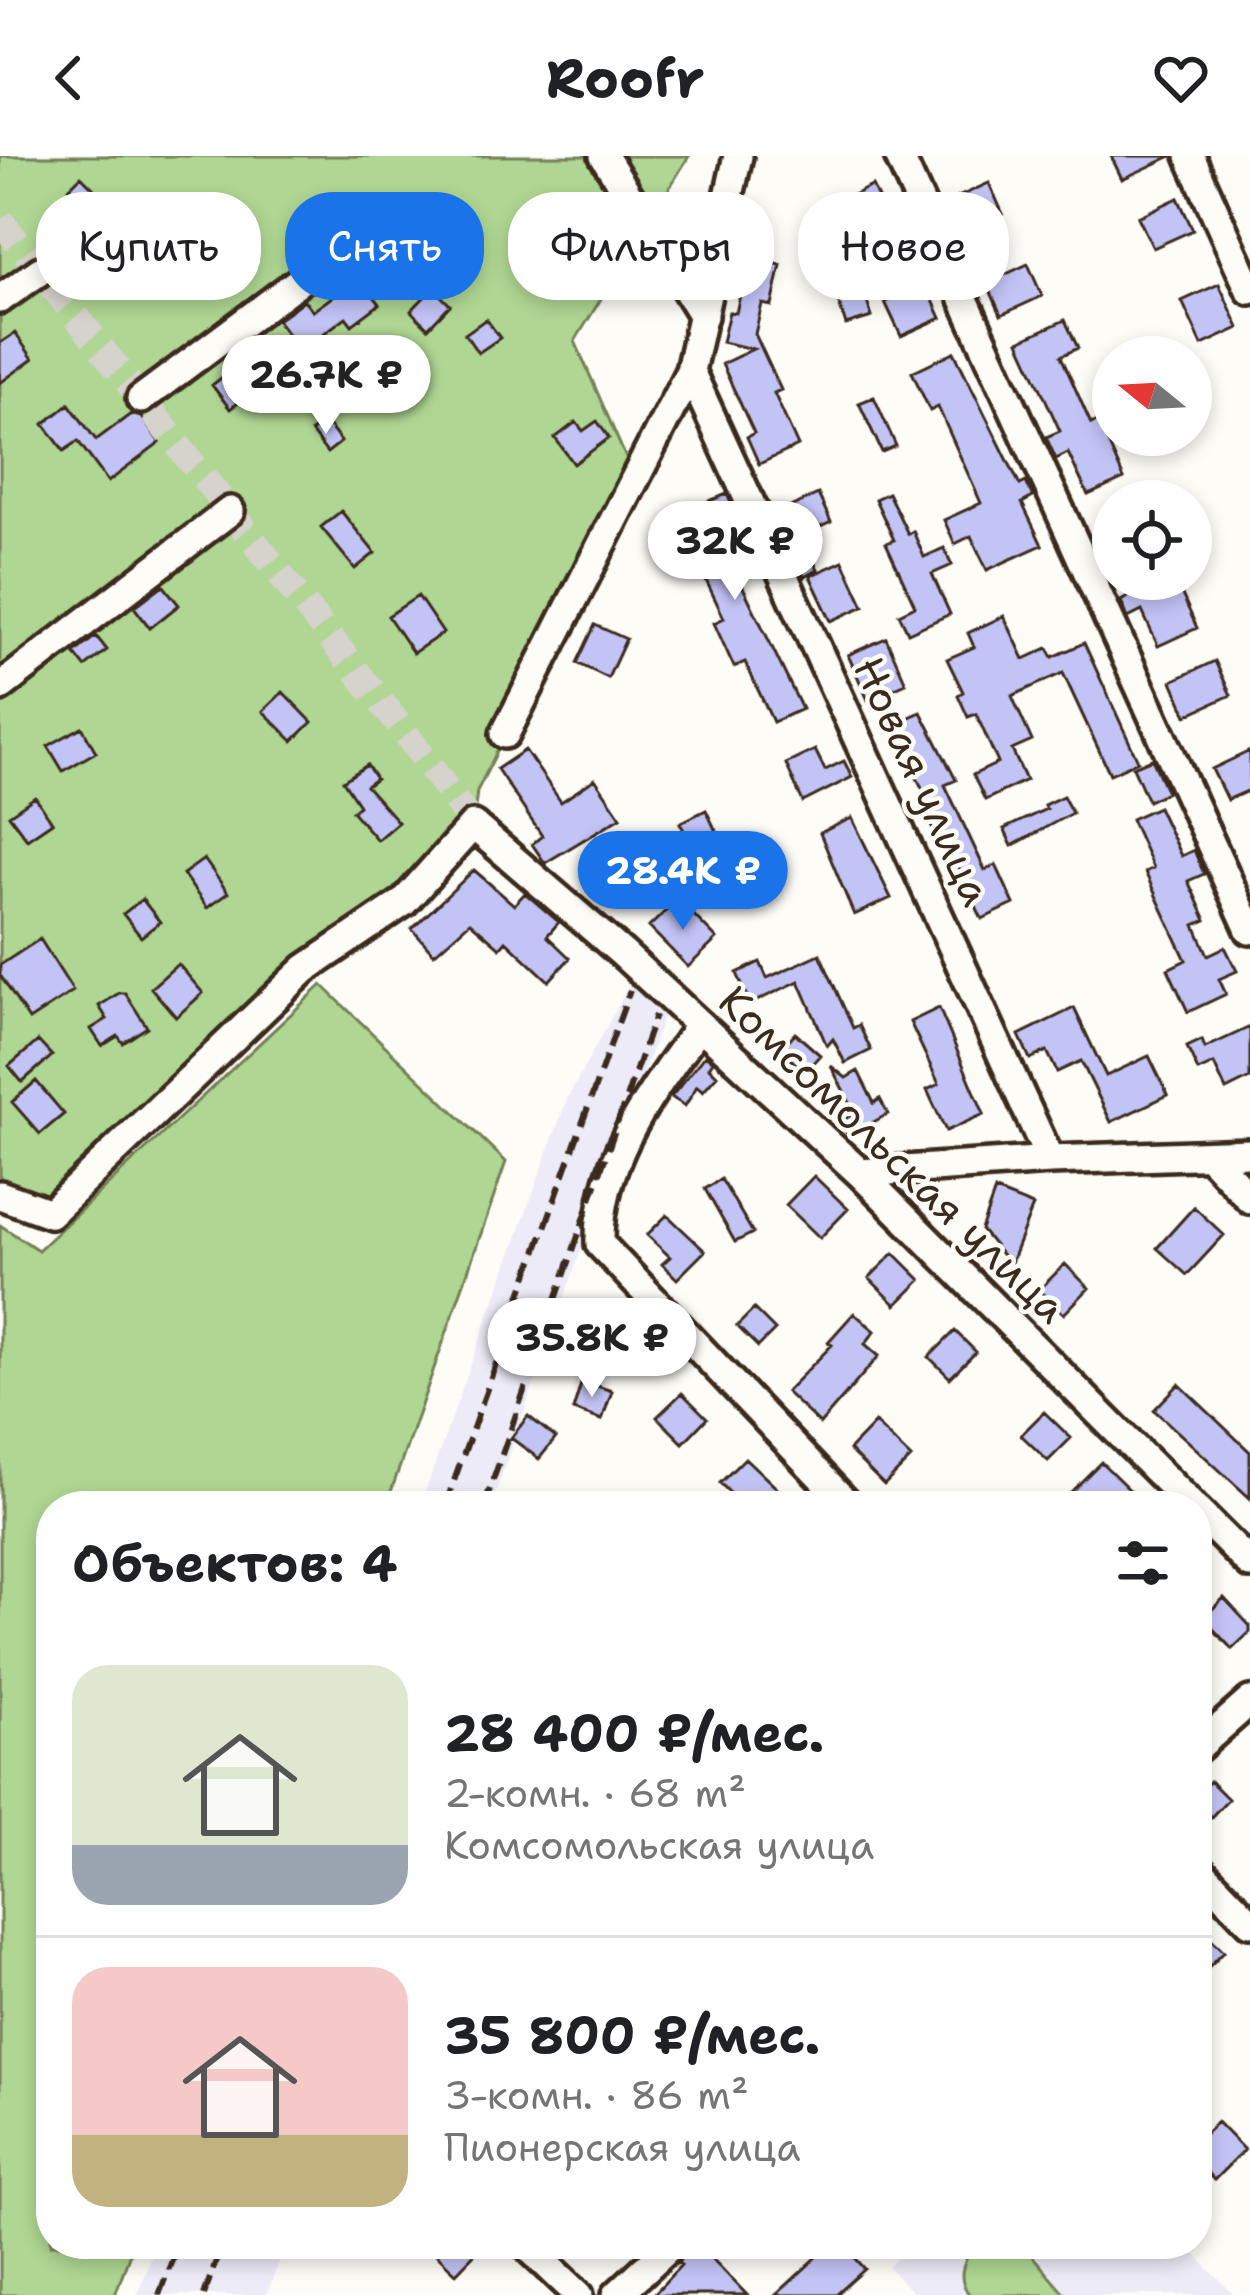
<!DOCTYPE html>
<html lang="ru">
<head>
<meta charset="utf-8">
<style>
	body { margin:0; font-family:"Shantell Sans",sans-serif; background:#f2f2f2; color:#202124; height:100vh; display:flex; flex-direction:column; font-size:45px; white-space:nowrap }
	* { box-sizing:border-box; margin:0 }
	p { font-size:39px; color:#757577 }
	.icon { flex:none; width:66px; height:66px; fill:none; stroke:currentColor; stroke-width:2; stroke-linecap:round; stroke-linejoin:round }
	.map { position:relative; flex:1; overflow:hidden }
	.sheet { position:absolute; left:36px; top:1335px; width:1176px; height:768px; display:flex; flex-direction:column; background:#fff; border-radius:48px; box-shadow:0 6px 18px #0003 }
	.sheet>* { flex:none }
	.top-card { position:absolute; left:36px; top:36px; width:1179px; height:108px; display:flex; gap:24px }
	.needle { width:78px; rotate:288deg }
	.fabs { position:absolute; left:1092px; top:180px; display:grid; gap:24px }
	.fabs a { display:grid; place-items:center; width:120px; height:120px; border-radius:50%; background:#fff; box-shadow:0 6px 18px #0003; font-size:60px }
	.price { position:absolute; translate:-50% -102px; padding:0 27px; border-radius:42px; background:#fff; color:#222; font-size:39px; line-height:78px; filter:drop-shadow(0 3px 6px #0008) }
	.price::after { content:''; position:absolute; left:50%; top:72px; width:36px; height:27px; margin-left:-18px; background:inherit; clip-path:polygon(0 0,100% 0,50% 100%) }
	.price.current { background:#1a73e8; color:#fff }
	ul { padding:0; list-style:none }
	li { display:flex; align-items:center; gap:36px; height:300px; padding:0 36px }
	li+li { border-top:3px solid #e0e0e0 }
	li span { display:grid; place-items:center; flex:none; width:336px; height:240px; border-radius:36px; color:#555 }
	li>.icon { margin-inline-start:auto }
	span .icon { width:144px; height:144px; fill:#fffc; stroke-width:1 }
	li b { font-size:51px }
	h2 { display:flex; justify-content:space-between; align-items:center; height:144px; padding:0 36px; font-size:51px }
	.tag { padding:0 42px; border-radius:48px; background:#fff; box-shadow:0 6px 18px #0003; font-size:42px; line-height:108px }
	.tag.current { background:#1a73e8; color:#fff }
	header { display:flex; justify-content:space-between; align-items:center; height:156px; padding:0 36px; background:#fff; font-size:54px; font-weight:700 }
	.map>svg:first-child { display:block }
	.built { fill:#ecebf7 }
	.green { fill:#afd692; stroke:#758058; stroke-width:3 }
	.building { fill:#c3c4f6; stroke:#3b2a1e; stroke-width:3 }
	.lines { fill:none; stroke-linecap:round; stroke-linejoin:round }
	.minor-tunnel { stroke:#d6d2cc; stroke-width:27; stroke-dasharray:27 14; stroke-linecap:butt }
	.minor-casing { stroke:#3b2a1e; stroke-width:36 }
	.minor { stroke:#fdfcf7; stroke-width:27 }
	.rail { stroke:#3b2a1e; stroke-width:6; stroke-dasharray:18 9; stroke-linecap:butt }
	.labels { text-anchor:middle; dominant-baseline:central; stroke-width:9; stroke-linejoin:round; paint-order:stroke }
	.street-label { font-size:42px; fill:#3b2a1e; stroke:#fdfcf7 }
</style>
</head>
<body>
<header><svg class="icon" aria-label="back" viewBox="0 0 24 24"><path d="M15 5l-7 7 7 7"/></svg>Roofr<svg class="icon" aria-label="heart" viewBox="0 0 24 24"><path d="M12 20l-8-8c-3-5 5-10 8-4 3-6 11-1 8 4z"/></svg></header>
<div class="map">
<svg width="1250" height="2139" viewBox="0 0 1250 2139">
	<rect width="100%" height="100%" fill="#fdfcf7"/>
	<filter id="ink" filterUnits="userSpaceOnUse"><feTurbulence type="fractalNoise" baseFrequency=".00833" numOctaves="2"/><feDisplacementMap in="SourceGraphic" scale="24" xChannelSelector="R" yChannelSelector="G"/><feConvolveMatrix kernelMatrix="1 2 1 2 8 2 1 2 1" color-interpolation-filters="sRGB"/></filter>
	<g filter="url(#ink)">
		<!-- built -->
		<path class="built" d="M632,824L664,858L491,1350H420L567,943Z
			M155,2088H286L266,2139H137Z
			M912,2088H1185L1234,2139H915L888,2111Z"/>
		<!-- green -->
		<path class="green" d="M0,0H689L575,185L635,323L477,635L473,669L305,813L50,1057L0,1039Z
			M322,829L506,1006L386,1350H51V2088H133L115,2139H0V1069L38,1094Z
			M973,2088H1022L1066,2139H970C955,2122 964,2107 973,2088Z"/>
		<!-- building -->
		<path class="building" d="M1111,0H1172L1122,23Z
			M81,20L103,42L92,54L69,32Z
			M989,27L1003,58L970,73L956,42Z
			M872,30L886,59L866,69L853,39Z
			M1178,42L1193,74L1153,92L1138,61Z
			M435,59L462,91L444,106L417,74Z
			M904,97L919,130L925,127L941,162L901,180L885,146L898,140L883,106Z
			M748,102L781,109L772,150L762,148L755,178L781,234L774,237L798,290L759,308L747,281L754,277L722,208L753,193L722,186L729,156L736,157Z
			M1028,108L1042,140L1001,159L987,127Z
			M359,121L380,148L352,169L346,161L300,195L277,164L304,144L313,155Z
			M859,121L872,161L846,169L833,129Z
			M1219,128L1239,172L1202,189L1182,145Z
			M433,132L450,149L428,172L411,155Z
			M486,163L500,182L478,197L465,178Z
			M1065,164L1078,192L1061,200L1091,268L1113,258V276L1105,280L1124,323L1088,339L1068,297L1056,303L1046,281L1060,275L1019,185Z
			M15,177L33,203L0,227V187Z
			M954,196L1020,329L1026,326L1033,341L1022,347L1042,389L987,414L971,380L955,388L944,364L981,347L938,251L930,255L912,216Z
			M357,206L368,221L338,243L327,228Z
			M237,210L255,235L230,253L212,229Z
			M874,241L896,290L882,296L859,247Z
			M69,248L96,284L131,258L141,261L160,287L108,326L78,285L64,295L44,268Z
			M325,265L341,286L327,297L311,276Z
			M597,265L609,282L574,308L555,282L576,266L583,275Z
			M888,337L908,378L913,375L924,401L944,392L952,409L932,418L950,458L908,477L899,458L915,450L886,387L894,384L875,343Z
			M727,338L738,364L722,372L746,424L741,427L802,553L773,566L745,506L734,511L714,467L724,462L685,380L679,383L669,361Z
			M818,338L831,366L795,383L782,355Z
			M341,355L375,397L355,413L321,371Z
			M804,384L818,414L804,421L790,391Z
			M843,405L864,450L831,465L810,420Z
			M1159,423H1175L1197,472L1158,490L1142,455L1128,462L1121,445Z
			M163,429L179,449L150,472L134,451Z
			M418,440L443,477L413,497L388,460Z
			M1004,460L1024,503L1048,492L1053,501L1084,487L1138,605L1110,618L1063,517L1012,540L1032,585L1012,594L1026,624L985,644L973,619L998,607L976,558L968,561L958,539L963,536L947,503L974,491L968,477Z
			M595,469L626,483L608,522L577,507Z
			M96,480L107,494L85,511L74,497Z
			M886,482L906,527L868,544L848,499Z
			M1215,505L1231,539L1187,559L1172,525Z
			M283,536L312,566L293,585L263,555Z
			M921,556L956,624L945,629L985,714L996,709L1014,748L982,763L953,700L947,703L923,653L931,649L890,570Z
			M82,571L96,596L63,615L48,590Z
			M525,594L561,646L595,623L621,661L545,707L532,688L542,680L497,613Z
			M815,594L825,614L844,605L852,621L803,646L786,608Z
			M1250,595V634L1227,644L1212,613Z
			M1152,603L1167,636L1148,645L1133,611Z
			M367,609L376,623L366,630L398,666L377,684L352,655L359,649L343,625Z
			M1063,640L1072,657L1012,690L1004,673L1046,653L1044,649Z
			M35,641L52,666L27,683L9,659Z
			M1158,651L1181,700L1194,694L1204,718L1188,725L1206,764L1195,769L1208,799L1225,791L1237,815L1219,823L1226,838L1188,856L1168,813L1186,804L1145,716L1153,712L1131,663Z
			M706,654L716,675L691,688L680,667Z
			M852,662L891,742L854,759L820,677Z
			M204,703L228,737L207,752L183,718Z
			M474,714L514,749L525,737L559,766L547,780L570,802L549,825L506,785L500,792L470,766L434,798L412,773Z
			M142,743L160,766L141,781L123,758Z
			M678,743L717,783L688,811L649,771Z
			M40,783L73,835L29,864L0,819V809Z
			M820,798L853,872L859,869L871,894L845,907L833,883L827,890L799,825L750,848L737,817L760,806L767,822Z
			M178,808L203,837L176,861L151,832Z
			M119,837H125L147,871L123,887L118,880L102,890L91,873L107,863L99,850Z
			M939,852L984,958L946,975L927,934L939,928L910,866Z
			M1074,852L1106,920L1149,900L1168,939L1111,966L1081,905L1057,916L1047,895L1030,903L1019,879Z
			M1250,871V922L1226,934L1214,908L1198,915L1187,891L1202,884L1205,892Z
			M795,877L820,899L805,916L780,894Z
			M38,885L52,900L22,926L9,910Z
			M705,899L713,905L709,911L717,919L703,935L697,930L685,950L671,941Z
			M831,910L846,922L858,915L874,947L880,943L888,958L848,980L841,965L855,957Z
			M36,925L64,958L40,978L12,946Z
			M814,1020L848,1053L820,1082L786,1049Z
			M721,1023L753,1077L735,1086L705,1033Z
			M995,1035L1033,1050L1010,1109L981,1074Z
			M1194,1051L1224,1079L1187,1119L1157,1092Z
			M667,1059L705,1095L677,1123L662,1108L670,1101L647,1079Z
			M894,1097L921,1124L896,1149L869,1122Z
			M1065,1108L1089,1132L1064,1158L1039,1134Z
			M754,1153L775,1174L758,1191L737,1170Z
			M854,1157L875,1175L865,1188L879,1200L820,1268L786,1236L832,1189L828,1186Z
			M955,1175L976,1196L950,1222L929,1201Z
			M582,1225L612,1235L602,1264L573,1254Z
			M1179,1228L1250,1296V1342L1154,1254Z
			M682,1237L707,1262L683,1287L657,1261Z
			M1044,1256L1071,1282L1048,1305L1021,1279Z
			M528,1260L556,1282L539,1303L511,1282Z
			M875,1267L911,1302L884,1329L849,1294Z
			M745,1302L786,1341L777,1350H743L720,1327Z
			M1101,1306L1146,1350H1076L1066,1341Z
			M1224,1442L1250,1470V1476L1232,1493L1203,1462Z
			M1210,1625L1228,1643L1211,1661L1197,1647V1638Z
			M1197,1769L1224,1795L1197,1823Z
			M1217,1966L1244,1994L1214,2024L1197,2006V1985Z
			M443,2088H484L456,2117L435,2097Z
			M690,2088H698L747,2139H653L681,2109L678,2107Z
			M831,2088H843L865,2113L836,2139H776Z"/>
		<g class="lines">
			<!-- minor-tunnel -->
			<path class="minor-tunnel" d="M0,64L400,570L473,669"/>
			<defs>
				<path id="minor" d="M604,0L703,160
					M899,0L1250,774
					M1190,0L1250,134
					M0,143L40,115
					M690,215L1050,1004
					M141,243L334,99
					M0,531L230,355
					M505,578L690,215L738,0
					M700,869C653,935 598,1003 600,1088L849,1350
					M1209,999L1250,1043
					M860,1017L1050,1004L1250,997
					M0,1039L50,1057L305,813L404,746L473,669L622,797L860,1017L1192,1350
					M1197,1355L1250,1408
					M1197,1592L1250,1545
					M1197,1711L1250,1766
					M525,2088L579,2139
					M617,2139L672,2088"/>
			</defs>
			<!-- minor casing -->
			<use href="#minor" class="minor-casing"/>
			<!-- minor -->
			<use href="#minor" class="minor"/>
			<!-- rail -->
			<path class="rail" d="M445,1350L630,834
				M484,1350L655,859
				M159,2139L178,2088
				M204,2139L222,2088"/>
		</g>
	</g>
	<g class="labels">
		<!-- street labels -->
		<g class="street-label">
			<text transform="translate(923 625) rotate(65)">Новая улица</text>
			<text transform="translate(893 998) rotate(44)">Комсомольская улица</text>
		</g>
	</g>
</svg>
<div class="fabs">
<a><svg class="needle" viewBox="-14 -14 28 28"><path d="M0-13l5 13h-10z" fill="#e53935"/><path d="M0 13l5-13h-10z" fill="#757577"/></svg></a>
<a><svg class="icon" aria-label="locate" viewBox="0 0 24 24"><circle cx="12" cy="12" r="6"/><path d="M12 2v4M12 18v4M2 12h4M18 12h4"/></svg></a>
</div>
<b class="price" style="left:326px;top:281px">26.7K ₽</b>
<b class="price" style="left:735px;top:447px">32K ₽</b>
<b class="price current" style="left:683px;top:777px">28.4K ₽</b>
<b class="price" style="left:592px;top:1244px">35.8K ₽</b>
<div class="top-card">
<a class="tag">Купить</a>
<a class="tag current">Снять</a>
<a class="tag">Фильтры</a>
<a class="tag">Новое</a>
</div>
<section class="sheet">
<h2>Объектов: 4<svg class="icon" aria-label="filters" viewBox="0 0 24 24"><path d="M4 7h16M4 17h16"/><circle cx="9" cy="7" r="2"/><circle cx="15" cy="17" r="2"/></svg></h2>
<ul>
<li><span style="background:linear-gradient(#dfe7d0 75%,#9aa5b1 0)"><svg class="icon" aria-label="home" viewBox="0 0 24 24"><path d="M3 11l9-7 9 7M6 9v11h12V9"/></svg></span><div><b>28 400 ₽/мес.</b><p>2-комн. · 68 m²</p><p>Комсомольская улица</p></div></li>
<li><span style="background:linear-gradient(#f6c9c9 70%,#c2b280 0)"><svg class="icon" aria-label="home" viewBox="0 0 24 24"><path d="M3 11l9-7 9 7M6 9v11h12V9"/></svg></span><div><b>35 800 ₽/мес.</b><p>3-комн. · 86 m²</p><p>Пионерская улица</p></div></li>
</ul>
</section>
</div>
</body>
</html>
